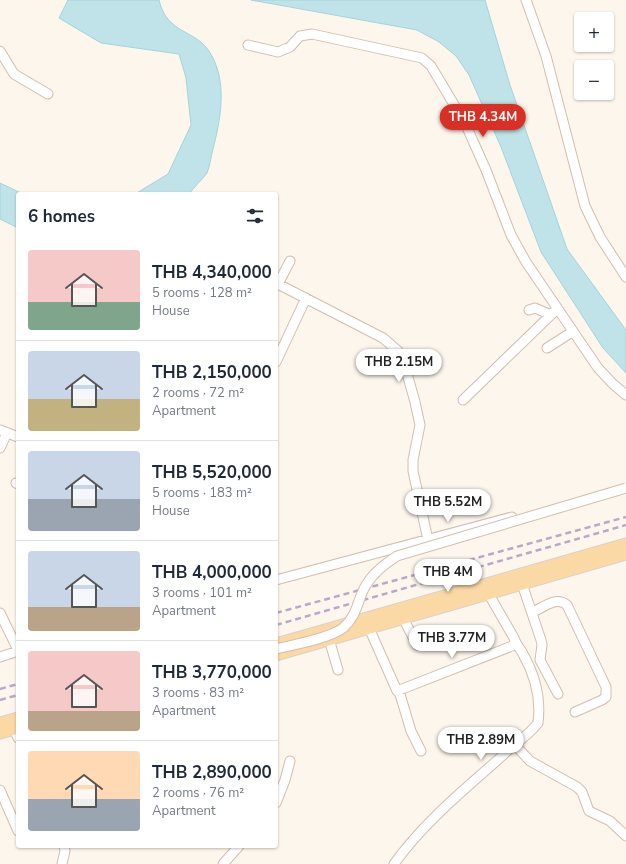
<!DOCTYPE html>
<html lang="en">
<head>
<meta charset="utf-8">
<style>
	body { margin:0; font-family:"Nunito Sans",sans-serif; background:#f6f6f7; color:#1f2937; height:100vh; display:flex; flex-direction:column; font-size:15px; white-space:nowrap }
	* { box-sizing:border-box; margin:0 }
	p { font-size:13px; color:#747a83 }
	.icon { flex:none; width:22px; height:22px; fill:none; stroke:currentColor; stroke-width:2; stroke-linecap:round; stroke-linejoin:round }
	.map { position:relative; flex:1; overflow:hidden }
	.details { position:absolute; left:16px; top:192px; width:262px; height:656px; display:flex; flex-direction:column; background:#fff; border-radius:4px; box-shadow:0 1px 3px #0004 }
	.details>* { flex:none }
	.tools { position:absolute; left:574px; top:12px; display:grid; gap:8px }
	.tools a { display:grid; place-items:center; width:40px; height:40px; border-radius:4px; background:#fff; box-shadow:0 1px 3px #0004; font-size:20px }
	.price { position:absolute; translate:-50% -34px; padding:0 9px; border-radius:14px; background:#fff; color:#222; font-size:13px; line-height:26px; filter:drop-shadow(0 1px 2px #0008) }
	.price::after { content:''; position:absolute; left:50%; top:24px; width:12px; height:9px; margin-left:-6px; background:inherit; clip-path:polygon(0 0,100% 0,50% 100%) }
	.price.current { background:#d93025; color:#fff }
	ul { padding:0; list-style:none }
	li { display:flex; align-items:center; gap:12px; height:100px; padding:0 12px }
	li+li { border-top:1px solid #e0e1e3 }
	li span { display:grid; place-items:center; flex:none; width:112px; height:80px; border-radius:4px; color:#555 }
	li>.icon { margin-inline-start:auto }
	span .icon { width:48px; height:48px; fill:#fffc; stroke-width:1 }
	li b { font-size:17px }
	h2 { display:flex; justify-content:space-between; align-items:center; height:48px; padding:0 12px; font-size:17px }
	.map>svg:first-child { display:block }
	.water { fill:#bfe3e8; stroke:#a5d3da }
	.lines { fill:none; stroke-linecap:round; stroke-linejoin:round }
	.minor-casing { stroke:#d1beb0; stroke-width:11 }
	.major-casing { stroke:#dad1cd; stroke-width:13 }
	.minor { stroke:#fff; stroke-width:9 }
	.major { stroke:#fbd9a5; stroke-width:11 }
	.rail { stroke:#b9a8c9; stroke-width:2.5; stroke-dasharray:6 4; stroke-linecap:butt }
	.minor-bridge-casing { stroke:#d1beb0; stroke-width:11; stroke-linecap:butt }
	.minor-bridge { stroke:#fff; stroke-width:9 }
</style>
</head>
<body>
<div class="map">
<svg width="626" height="864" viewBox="0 0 626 864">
	<rect width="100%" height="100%" fill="#fdf6ec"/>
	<!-- water -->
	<path class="water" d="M68,0H159C167,34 194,29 209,51C228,80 221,118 213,149C211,156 210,166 207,173C202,180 194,187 189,194H135L168,174L191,125L186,78L179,54L101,43L59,18Z
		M251,0H485L510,85L567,249L626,330V373L603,348L541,252L501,147L469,75L456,56L439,42L417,30Z
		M0,183L23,194H18V228L0,219Z"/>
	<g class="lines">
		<defs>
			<path id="minor" d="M526,0L546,56L585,206L600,237L626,277
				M248,45L278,52L290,47L300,36L312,34L422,58L431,66L465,123L486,170L511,235L526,262L598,368L613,384L626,395
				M0,51L14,74L48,94
				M276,283L383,338L398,351L406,370L415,402L420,425L413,460V471L428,540
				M278,284L290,261
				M529,310L535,308L551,315
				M547,348L572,332
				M276,362L306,298
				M463,400L557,309
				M0,430L18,437
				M0,448L7,433
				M16,483L18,484
				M520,578L541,640L542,645L540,660L558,694
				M276,580L512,517
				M533,612C544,607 556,596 567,605L606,687V697L602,700L575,712
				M0,613L18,650
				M403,618L417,645
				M369,628L397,691L512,646L515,643
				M329,639L338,670
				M0,657L18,651
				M399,691L411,731L421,751
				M14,729L18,738
				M515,745L530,761L577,787L582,792L589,811L610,821L626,836
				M0,790L18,831
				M276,803L285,780L290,761
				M62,864L65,851L64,846
				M223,864L239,846
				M394,864C424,822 464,790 502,756C514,744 528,736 538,723C541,699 535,675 523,654C520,648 516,645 514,638L488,593"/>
			<path id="major" d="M276,644L626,544
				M276,655L626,554
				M0,723L18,718
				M0,733L18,728"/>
		</defs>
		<!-- minor casing -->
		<use href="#minor" class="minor-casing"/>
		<!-- major casing -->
		<use href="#major" class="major-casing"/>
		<!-- minor -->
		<use href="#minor" class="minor"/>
		<!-- major -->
		<use href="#major" class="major"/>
		<!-- rail -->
		<path class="rail" d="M276,613L626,517
			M276,625L626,525
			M0,689L18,684
			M0,700L18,695"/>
		<defs>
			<path id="minor-bridge" d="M276,649C292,645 331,638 343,628C358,615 357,600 366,585C374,572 385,564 397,556L626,488"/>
		</defs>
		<!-- minor-bridge casing -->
		<use href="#minor-bridge" class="minor-bridge-casing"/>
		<!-- minor-bridge -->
		<use href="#minor-bridge" class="minor-bridge"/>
	</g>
</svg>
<div class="tools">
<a>+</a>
<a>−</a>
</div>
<b class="price current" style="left:483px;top:138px">THB 4.34M</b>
<b class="price" style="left:399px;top:383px">THB 2.15M</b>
<b class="price" style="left:448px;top:523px">THB 5.52M</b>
<b class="price" style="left:448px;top:593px">THB 4M</b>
<b class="price" style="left:452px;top:659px">THB 3.77M</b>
<b class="price" style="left:481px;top:761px">THB 2.89M</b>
<section class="details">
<h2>6 homes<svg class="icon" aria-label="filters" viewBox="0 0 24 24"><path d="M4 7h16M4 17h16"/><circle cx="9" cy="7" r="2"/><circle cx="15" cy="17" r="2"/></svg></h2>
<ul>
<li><span style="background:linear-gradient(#f6c9c9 65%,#7fa58c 0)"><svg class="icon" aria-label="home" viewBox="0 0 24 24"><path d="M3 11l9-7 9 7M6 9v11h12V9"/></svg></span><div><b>THB 4,340,000</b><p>5 rooms · 128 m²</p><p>House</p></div></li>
<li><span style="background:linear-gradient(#c9d6e8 60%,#c2b280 0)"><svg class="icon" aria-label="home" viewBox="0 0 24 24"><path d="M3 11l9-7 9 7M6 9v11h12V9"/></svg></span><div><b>THB 2,150,000</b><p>2 rooms · 72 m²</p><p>Apartment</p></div></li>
<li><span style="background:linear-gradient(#c9d6e8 60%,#9aa5b1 0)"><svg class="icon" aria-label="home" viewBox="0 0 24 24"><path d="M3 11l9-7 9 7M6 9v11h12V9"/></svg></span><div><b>THB 5,520,000</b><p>5 rooms · 183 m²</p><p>House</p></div></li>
<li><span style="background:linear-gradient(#c9d6e8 70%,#b9a48a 0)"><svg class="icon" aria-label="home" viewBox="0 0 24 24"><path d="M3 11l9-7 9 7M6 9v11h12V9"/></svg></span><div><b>THB 4,000,000</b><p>3 rooms · 101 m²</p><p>Apartment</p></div></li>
<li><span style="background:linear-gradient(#f6c9c9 75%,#b9a48a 0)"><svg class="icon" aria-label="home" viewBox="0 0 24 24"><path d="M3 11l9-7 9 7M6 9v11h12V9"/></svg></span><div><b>THB 3,770,000</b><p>3 rooms · 83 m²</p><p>Apartment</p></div></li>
<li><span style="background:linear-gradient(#ffd9b3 60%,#9aa5b1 0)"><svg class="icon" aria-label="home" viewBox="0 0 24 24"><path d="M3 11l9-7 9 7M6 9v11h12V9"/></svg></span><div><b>THB 2,890,000</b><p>2 rooms · 76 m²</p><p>Apartment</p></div></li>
</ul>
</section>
</div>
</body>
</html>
